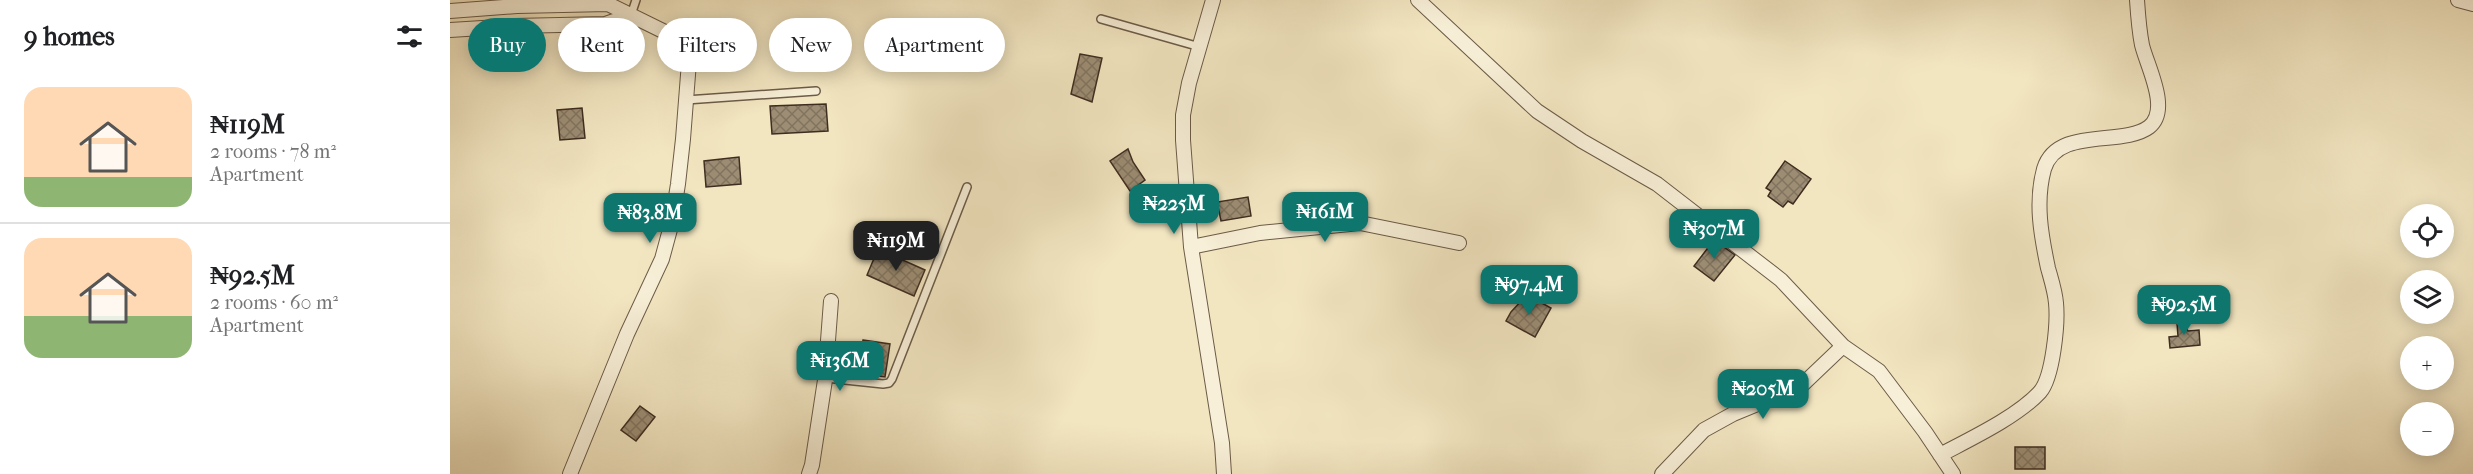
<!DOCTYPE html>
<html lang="en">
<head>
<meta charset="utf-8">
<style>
	body { margin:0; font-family:"IM FELL French Canon",serif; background:#f6f6f6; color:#202124; height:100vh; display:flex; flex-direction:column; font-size:22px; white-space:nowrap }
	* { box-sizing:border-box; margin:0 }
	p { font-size:20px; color:#757577 }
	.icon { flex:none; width:33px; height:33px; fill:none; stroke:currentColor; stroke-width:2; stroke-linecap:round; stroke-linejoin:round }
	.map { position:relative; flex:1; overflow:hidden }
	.sheet { display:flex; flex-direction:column; background:#fff; width:450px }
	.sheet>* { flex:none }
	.guide { position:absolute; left:18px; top:18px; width:570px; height:54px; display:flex; gap:12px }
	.buttons { position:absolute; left:1950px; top:204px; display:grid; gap:12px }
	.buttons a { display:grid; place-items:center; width:54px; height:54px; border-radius:50%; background:#fff; box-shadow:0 3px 15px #0003; font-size:30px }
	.price { position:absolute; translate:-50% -51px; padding:0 14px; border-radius:12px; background:#0f766e; color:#fff; font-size:20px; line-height:39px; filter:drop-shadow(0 2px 3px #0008) }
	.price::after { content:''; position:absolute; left:50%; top:36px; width:18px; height:14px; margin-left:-9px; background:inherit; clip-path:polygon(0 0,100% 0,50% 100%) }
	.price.current { background:#222; color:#fff }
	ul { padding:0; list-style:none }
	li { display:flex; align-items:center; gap:18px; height:150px; padding:0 24px }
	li+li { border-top:2px solid #e0e0e0 }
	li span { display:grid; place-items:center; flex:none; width:168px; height:120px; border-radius:18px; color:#555 }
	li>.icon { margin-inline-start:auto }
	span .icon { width:72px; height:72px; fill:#fffc; stroke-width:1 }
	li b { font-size:26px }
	h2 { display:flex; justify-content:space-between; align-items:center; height:72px; padding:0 24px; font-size:26px }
	.tag { padding:0 21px; border-radius:27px; background:#fff; box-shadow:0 3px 15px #0003; font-size:21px; line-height:54px }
	.tag.current { background:#0f766e; color:#fff }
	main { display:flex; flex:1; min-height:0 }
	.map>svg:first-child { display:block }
	.building { fill:url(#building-cross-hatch); stroke:#3f2d20; stroke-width:1.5 }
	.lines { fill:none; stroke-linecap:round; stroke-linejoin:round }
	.service-casing { stroke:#6c5b48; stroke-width:10 }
	.minor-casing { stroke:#6c5b48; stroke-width:16 }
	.service { stroke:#f7efd7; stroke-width:7 }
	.minor { stroke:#f7efd7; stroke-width:14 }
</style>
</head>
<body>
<main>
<section class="sheet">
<h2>9 homes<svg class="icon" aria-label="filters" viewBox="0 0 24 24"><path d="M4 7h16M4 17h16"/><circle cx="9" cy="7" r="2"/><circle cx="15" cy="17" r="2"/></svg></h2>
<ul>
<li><span style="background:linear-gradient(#ffd9b3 75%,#8fb573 0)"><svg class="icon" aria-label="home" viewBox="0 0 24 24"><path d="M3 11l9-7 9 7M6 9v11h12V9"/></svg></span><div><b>₦119M</b><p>2 rooms · 78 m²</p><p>Apartment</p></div></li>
<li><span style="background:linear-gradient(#ffd9b3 65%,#8fb573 0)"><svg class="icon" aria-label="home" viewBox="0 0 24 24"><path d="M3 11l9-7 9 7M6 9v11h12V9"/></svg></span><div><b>₦92.5M</b><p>2 rooms · 60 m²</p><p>Apartment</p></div></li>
</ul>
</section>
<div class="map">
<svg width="2023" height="474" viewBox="0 0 2023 474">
	<defs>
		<pattern id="building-cross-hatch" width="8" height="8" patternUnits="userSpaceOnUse" patternTransform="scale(1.5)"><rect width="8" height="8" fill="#9c8d74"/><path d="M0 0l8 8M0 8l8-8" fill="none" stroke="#81745f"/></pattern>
	</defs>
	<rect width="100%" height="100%" fill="#f2e6c1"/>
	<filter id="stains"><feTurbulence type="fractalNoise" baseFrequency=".00333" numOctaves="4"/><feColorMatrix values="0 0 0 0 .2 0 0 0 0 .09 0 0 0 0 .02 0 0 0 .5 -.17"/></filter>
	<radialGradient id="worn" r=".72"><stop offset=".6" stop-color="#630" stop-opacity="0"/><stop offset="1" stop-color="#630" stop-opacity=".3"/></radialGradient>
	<!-- building -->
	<path class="building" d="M630,54L652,58L642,102L621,94Z
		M376,104L378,131L322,134L320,106Z
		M132,108L135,138L110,140L107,110Z
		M678,149L683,162L695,180L680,191L660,161Z
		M289,157L291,184L256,187L254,161Z
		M1335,161L1361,179L1343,204L1338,201L1333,207L1318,196L1321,191L1316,188Z
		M798,197L801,216L771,221L767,202Z
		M1264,240L1285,255L1264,281L1244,266Z
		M428,249L475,270L464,296L417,275Z
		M1073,299L1090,302L1101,308L1085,337L1056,321L1061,312Z
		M1726,310L1738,331L1749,330L1750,345L1720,348L1719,337L1728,336Z
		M413,340L440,344L435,377L408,373L410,361L403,360L404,348L412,349Z
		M190,406L205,417L186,441L171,430Z
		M1565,447H1595V469H1565Z"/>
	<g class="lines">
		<defs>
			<path id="service" d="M181,15L186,0
				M651,19L750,47
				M236,100L366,91
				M376,378L433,384L439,383L442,379L517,187"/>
			<path id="minor" d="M763,0L739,83L733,115V140L741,247L772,443L774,474
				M968,0L1087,111L1132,141L1207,184L1331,280L1393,346L1429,371L1475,432L1503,474
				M2008,0L2023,4
				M0,11L67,6L158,4L215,32L234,46L239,62L233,139L228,184L222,222L212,259L177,334L120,474
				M0,30L64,26L155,24L181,15
				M741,247L810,233L910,223L1009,243
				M1490,455C1520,439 1567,417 1590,392C1603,377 1608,323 1606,303C1605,291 1601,279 1598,268C1591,235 1585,202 1594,169C1607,126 1672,147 1699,127C1721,110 1697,66 1692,45C1689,30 1688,15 1687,0
				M359,474L362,465L375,380L381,301
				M1212,474L1254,430L1283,414L1351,386L1393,346"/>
		</defs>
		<!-- service casing -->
		<use href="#service" class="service-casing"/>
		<!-- minor casing -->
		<use href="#minor" class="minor-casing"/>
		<!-- service -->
		<use href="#service" class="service"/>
		<!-- minor -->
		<use href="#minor" class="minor"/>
	</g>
	<rect width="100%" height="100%" filter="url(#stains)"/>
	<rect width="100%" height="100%" fill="url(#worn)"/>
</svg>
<div class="buttons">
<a><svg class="icon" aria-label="locate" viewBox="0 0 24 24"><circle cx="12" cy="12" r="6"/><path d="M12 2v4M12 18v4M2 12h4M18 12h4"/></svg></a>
<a><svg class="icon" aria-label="layers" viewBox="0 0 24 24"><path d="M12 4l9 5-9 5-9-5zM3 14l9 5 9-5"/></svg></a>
<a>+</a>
<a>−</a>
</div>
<b class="price" style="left:724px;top:235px">₦225M</b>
<b class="price" style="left:875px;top:243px">₦161M</b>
<b class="price" style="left:200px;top:244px">₦83.8M</b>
<b class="price" style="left:1264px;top:260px">₦307M</b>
<b class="price current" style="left:446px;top:272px">₦119M</b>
<b class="price" style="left:1079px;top:316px">₦97.4M</b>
<b class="price" style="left:1734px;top:336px">₦92.5M</b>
<b class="price" style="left:390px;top:392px">₦136M</b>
<b class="price" style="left:1313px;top:420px">₦205M</b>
<div class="guide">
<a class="tag current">Buy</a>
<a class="tag">Rent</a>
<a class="tag">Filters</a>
<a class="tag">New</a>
<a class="tag">Apartment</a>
</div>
</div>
</main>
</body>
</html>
